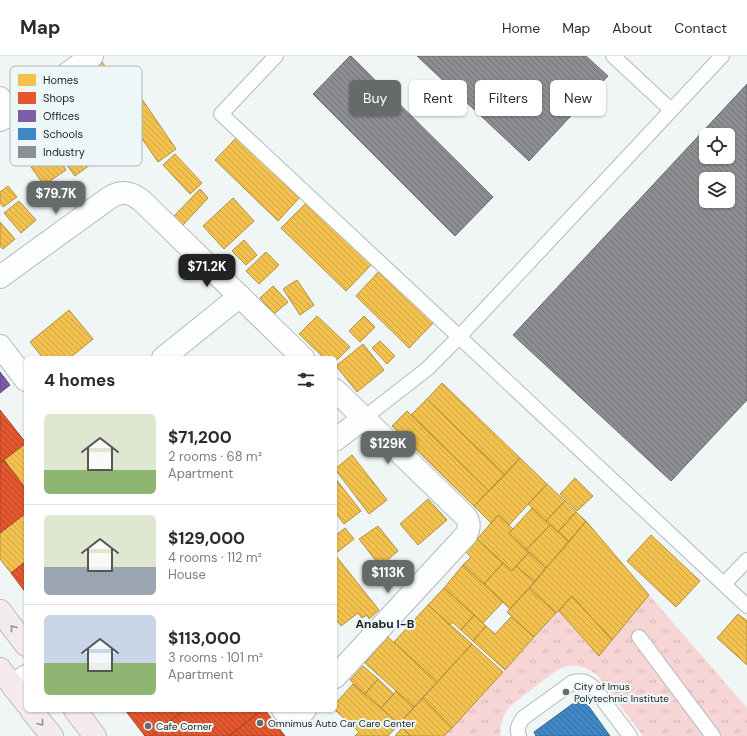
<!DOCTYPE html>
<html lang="en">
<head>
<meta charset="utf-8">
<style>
	body { margin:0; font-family:"DM Sans",sans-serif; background:#f2f2f3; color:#2b2b33; height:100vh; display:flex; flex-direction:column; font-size:15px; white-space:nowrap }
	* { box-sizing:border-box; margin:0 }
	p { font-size:13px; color:#7c7c81 }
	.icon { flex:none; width:22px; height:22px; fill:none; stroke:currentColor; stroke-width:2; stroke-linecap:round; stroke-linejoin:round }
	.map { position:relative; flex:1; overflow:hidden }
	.panel { position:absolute; left:24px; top:300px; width:313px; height:356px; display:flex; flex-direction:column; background:#fff; border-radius:6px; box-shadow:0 1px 3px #0004 }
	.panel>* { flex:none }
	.hud { position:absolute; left:349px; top:24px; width:338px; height:36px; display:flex; gap:8px }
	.controls { position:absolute; left:699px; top:72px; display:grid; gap:8px }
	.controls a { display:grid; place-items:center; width:36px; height:36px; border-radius:6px; background:#fff; box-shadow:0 1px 3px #0004; font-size:20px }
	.price { position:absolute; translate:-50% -34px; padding:0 9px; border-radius:8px; background:#666a6a; color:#fff; font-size:13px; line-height:26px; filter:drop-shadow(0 1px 2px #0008) }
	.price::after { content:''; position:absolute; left:50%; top:24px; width:12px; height:9px; margin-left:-6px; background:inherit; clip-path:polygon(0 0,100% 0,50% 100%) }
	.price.selected { background:#222; color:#fff }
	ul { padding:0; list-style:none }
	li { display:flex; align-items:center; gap:12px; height:100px; padding:0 20px }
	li+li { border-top:1px solid #e1e1e2 }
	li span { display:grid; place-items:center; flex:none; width:112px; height:80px; border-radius:6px; color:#555 }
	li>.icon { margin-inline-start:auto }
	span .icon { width:48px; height:48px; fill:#fffc; stroke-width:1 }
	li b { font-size:17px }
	h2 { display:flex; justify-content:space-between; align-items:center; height:48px; padding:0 20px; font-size:17px }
	.chip { padding:0 14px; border-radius:6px; background:#fff; box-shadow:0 1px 3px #0004; font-size:14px; line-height:36px }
	.chip.selected { background:#666a6a; color:#fff }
	header { display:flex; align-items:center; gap:24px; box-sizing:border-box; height:56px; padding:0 20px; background:#fff; border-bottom:1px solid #e1e1e2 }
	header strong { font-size:19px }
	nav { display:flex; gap:22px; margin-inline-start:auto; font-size:14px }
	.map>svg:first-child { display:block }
	.grass { fill:url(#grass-tufts) }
	.homes { fill:url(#homes-back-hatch); stroke:#b29040 }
	.shops { fill:url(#shops-back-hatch); stroke:#a8462a }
	.offices { fill:url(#offices-back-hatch); stroke:#5e4b7e }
	.schools { fill:url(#schools-back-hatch); stroke:#346893 }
	.industry { fill:url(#industry-back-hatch); stroke:#6b6c70; fill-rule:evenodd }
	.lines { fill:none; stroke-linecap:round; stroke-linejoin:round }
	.service-casing { stroke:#b5b9b9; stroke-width:16 }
	.minor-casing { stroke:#b5b9b9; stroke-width:24 }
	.trunk-casing { stroke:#c1b9b9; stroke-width:24 }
	.service { stroke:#fdfefe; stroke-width:14 }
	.minor { stroke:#fdfefe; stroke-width:22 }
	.trunk { stroke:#f4ecec; stroke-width:22 }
	.oneway { stroke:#929090 }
	.poi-dot { fill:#666a6a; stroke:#edf7f8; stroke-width:1.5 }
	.labels { text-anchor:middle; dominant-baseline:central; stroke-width:4; stroke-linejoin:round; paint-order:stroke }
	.poi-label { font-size:10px; fill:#1b1f1f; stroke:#edf7f8; text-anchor:start }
	.quarter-label { font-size:12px; font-weight:bold; fill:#1b1f1f; stroke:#edf7f8 }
	.key { fill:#edf7f8; stroke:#aeb6b7; stroke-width:1 }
	.key-label { font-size:11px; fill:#1b1f1f }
</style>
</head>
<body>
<header>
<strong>Map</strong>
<nav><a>Home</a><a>Map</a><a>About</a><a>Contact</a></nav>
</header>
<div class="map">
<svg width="747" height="680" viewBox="0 0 747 680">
	<defs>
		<pattern id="grass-tufts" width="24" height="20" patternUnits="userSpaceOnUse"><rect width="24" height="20" fill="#f7d5d5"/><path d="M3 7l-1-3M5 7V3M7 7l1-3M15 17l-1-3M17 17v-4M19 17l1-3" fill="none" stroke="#d3b6b6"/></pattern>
		<pattern id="homes-back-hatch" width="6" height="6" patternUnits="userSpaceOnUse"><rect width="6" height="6" fill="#f2c14e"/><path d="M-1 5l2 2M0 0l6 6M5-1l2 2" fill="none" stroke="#cfa544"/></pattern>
		<pattern id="shops-back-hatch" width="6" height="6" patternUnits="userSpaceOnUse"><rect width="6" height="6" fill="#e4572e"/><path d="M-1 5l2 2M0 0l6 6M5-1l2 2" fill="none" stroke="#b84727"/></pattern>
		<pattern id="offices-back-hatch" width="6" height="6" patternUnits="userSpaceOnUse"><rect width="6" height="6" fill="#7b5ea7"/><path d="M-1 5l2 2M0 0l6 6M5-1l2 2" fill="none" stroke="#644d87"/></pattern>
		<pattern id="schools-back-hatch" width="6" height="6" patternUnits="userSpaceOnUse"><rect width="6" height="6" fill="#3f88c5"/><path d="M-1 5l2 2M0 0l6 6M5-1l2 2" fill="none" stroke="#346f9f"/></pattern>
		<pattern id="industry-back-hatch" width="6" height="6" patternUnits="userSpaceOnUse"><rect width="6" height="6" fill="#8d8d92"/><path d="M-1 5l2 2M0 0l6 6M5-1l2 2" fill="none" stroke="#727377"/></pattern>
	</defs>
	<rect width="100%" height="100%" fill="#f0f5f5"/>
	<!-- grass -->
	<path class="grass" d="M649,539L747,652V680H643L597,619L588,613L578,610H567L557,614L510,650L504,659L501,669L500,680H444L559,555L599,600Z"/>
	<!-- homes -->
	<path class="homes" d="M102,6L123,35L67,76L46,47Z
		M135,33L176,93L158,106L117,46Z
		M84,76L102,100L75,120L57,96Z
		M239,79L302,139L278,165L215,104Z
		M54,96L66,114L44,129L31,111Z
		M175,98L202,127L190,138L163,109Z
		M8,130L17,141L3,151L0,147V136Z
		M200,133L208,142L183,169L174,160Z
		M233,142L254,165L224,193L203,170Z
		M19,145L36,164L21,177L4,157Z
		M308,145L373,207L346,235L281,172Z
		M0,166L15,183L3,193L0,190Z
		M244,184L257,199L246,209L232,195Z
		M266,196L279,209L259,228L246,215Z
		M382,212L436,264L409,292L356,240Z
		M297,224L314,249L300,259L283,233Z
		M273,230L288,246L274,258L260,242Z
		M69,254L93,283L70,302H43L30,286Z
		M317,260L350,291L335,306V302H324L299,278Z
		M364,260L375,271L360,286L349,275Z
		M380,285L395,300L387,308L372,292Z
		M363,288L384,314L357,336L336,310Z
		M442,327L520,402L505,419L427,343Z
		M427,343L505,419L489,435L411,359Z
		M407,355L489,435L474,450L392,370Z
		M26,386V430L24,431L4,404Z
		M352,399L387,444L369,458L335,413Z
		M520,402L547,428L509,469L498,459L491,467L474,450Z
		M335,422L361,455L344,468L335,456Z
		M575,422L593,440L577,455L560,438Z
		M547,428L565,445L546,465L528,448Z
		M428,443L447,464L418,489L400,468Z
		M565,445L576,456L558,476L546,465Z
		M532,452L550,469L526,494L509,477Z
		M576,456L586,465L569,486L558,476Z
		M26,457V505L11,517L0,503V477Z
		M498,459L513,473L509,477L529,496L512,515L477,483Z
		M586,465L649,539L612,584L572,540L556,557L529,532Z
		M550,469L569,486L546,512L526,494Z
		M378,470L398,495L380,510L359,483Z
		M345,472L354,483L335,498V480Z
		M651,479L700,525L676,551L627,505Z
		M477,483L503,507L484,528L463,509L471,501L465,495Z
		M529,496L546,512L535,526L516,510Z
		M336,500L379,554L369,563L367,559L362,562L358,557L341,570L335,562V501Z
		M503,507L512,515L516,510L535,526L510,553L484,528Z
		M463,509L503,546L483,567L444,532Z
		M444,532L474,559L461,574L452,566L450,569L428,549Z
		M529,532L556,557L534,581L507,556Z
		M572,540L612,584L599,600L559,555Z
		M428,549L472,588L437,626L394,586Z
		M738,558L747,565V609L717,582Z
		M474,559L486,570L473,585L461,574Z
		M511,561L534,581L505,614L473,585L486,570L495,578Z
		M388,581L437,626L414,651L365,607Z
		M472,588L503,616L452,672L423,642Z
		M363,610L378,623L365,638L350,624Z
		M378,623L394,638L381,652L365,638Z
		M353,628L399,668L388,680H355L359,676L335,654V648Z
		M396,635L414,651L399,668L381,652Z
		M423,642L452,672L444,680H411L399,668Z
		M402,672L411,680H395Z"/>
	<!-- shops -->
	<path class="shops" d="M0,354L26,387L0,407Z
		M4,404L26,433V457L0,477V407Z
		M26,505V537L11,517Z
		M125,654H184L151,680H145Z
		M184,654H262L229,680H151Z
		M262,654H265L285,680H229Z"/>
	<!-- offices -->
	<path class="offices" d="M0,316L10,329L0,337Z"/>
	<!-- schools -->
	<path class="schools" d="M582,641L610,680H536L534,676Z"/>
	<!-- industry -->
	<path class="industry" d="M350,0H351L493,141L455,180L313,38Z
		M417,0H586L608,20L529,105Z
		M747,28V344L671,425L513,279ZM706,79H728V101H706ZM706,123H728V145H706Z"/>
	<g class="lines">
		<defs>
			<path id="service" d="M276,0L221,58L747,550
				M613,0L671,54
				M364,362L427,313L459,281L722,0
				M724,528L747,504
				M639,581L713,680
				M519,680C516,673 519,668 523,662L573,626C583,624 586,625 594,632L630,680"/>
			<path id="minor" d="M0,42L11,58
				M0,64L11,58L92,0
				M0,221L109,142C121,134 131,136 142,145L303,302
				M0,290L26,324
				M163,302L240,240
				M335,334L465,460C470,466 470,471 466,479L335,621
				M335,384L364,362
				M13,631L26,620
				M283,654C291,663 297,663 305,654"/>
			<path id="trunk" d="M0,555L26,589
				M0,613L26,647
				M31,654L52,680
				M75,654L95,680"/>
		</defs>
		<!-- service casing -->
		<use href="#service" class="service-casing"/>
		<!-- minor casing -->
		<use href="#minor" class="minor-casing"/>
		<!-- trunk casing -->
		<use href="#trunk" class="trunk-casing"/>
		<!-- service -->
		<use href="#service" class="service"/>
		<!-- minor -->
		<use href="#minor" class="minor"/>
		<!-- trunk -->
		<use href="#trunk" class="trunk"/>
	</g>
	<!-- one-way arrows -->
	<defs><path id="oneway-chevron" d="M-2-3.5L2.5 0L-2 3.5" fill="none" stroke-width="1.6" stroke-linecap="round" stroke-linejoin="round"/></defs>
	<g class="oneway">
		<use href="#oneway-chevron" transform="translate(13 572) rotate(-127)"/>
		<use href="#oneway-chevron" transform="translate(41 667) rotate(52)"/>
	</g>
	<!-- markers -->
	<g class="poi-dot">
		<circle cx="566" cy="636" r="4"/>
		<circle cx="260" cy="667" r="4"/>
		<circle cx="148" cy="670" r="4"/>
	</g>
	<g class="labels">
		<!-- poi labels -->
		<g class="poi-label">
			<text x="574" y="630">City of Imus<tspan x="574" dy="12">Polytechnic Institute</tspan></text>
			<text x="268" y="667">Omnimus Auto Car Care Center</text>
			<text x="156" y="670">Cafe Corner</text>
		</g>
		<!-- quarter labels -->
		<g class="quarter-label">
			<text x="385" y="568">Anabu I-B</text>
		</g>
	</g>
	<!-- legend -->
	<rect x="10" y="10" width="132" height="100" rx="6" class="key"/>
	<rect x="18" y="18" width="18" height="12" fill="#f2c14e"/>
	<rect x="18" y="36" width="18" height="12" fill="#e4572e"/>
	<rect x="18" y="54" width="18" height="12" fill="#7b5ea7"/>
	<rect x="18" y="72" width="18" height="12" fill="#3f88c5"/>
	<rect x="18" y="90" width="18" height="12" fill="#8d8d92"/>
	<g class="key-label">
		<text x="43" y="28">Homes</text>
		<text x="43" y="46">Shops</text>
		<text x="43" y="64">Offices</text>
		<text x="43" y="82">Schools</text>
		<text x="43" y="100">Industry</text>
	</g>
</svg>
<div class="controls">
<a><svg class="icon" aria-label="locate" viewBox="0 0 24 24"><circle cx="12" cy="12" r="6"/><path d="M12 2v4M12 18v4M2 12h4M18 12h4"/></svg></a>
<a><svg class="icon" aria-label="layers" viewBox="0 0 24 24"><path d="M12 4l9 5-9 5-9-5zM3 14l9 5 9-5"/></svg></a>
</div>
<b class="price" style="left:56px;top:159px">$79.7K</b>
<b class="price selected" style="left:207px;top:232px">$71.2K</b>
<b class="price" style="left:388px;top:409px">$129K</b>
<b class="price" style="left:388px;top:538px">$113K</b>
<div class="hud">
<a class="chip selected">Buy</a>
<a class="chip">Rent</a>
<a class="chip">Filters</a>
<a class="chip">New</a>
</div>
<section class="panel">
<h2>4 homes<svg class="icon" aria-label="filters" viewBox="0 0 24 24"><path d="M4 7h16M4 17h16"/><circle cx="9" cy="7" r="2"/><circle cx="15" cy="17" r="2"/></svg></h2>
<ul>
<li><span style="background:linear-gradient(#dfe7d0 70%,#8fb573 0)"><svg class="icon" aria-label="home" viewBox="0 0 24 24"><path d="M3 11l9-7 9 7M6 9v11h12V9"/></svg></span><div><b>$71,200</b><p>2 rooms · 68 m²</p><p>Apartment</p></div></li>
<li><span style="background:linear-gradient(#dfe7d0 65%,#9aa5b1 0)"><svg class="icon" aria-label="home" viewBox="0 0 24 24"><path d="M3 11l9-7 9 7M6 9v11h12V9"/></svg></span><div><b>$129,000</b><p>4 rooms · 112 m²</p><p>House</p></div></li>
<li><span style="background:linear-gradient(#c9d6e8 60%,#8fb573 0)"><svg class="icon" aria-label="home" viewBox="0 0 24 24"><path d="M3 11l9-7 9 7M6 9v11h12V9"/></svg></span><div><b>$113,000</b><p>3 rooms · 101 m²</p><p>Apartment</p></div></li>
</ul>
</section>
</div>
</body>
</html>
